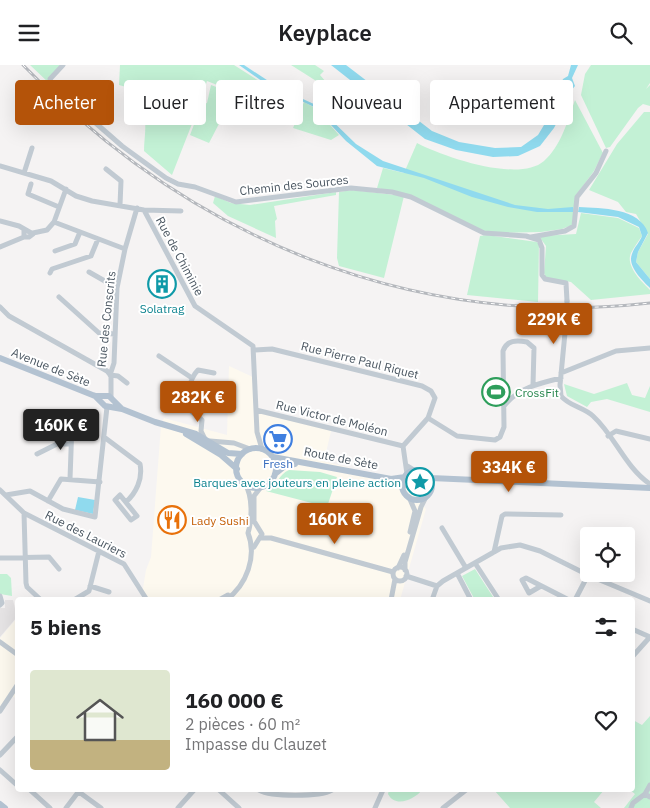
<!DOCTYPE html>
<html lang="fr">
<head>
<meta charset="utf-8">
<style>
	body { margin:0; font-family:"IBM Plex Sans",sans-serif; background:#f2f2f2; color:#202124; height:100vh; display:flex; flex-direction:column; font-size:19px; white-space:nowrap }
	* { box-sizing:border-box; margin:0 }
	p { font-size:16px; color:#757577 }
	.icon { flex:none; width:28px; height:28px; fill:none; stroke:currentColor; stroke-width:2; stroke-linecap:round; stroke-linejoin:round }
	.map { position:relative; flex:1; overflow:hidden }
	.details { position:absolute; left:15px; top:532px; width:620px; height:195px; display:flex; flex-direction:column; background:#fff; border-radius:5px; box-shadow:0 5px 20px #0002 }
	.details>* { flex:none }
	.banner { position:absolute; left:15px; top:15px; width:620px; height:45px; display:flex; gap:10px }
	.fabs { position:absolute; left:580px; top:462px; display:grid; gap:10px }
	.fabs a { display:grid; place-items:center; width:55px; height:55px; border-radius:5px; background:#fff; box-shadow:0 5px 20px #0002; font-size:25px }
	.price { position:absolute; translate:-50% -42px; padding:0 11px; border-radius:5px; background:#b45309; color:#fff; font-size:16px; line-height:32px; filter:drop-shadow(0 1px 2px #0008) }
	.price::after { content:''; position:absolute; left:50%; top:30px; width:15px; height:11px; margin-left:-8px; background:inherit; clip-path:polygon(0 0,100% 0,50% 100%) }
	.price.selected { background:#222; color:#fff }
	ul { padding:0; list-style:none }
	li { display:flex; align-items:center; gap:15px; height:125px; padding:0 15px }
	li span { display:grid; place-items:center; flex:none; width:140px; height:100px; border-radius:5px; color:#555 }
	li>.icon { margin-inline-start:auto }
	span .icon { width:60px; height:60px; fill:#fffc; stroke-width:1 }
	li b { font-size:21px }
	h2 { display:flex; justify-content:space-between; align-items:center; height:60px; padding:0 15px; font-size:21px }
	.pill { padding:0 18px; border-radius:5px; background:#fff; box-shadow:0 5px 20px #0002; font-size:18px; line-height:45px }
	.pill.selected { background:#b45309; color:#fff }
	header { display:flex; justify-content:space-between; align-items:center; height:65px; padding:0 15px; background:#fff; font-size:22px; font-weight:600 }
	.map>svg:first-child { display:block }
	.commercial { fill:#fdf9ef }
	.education { fill:#e6e4e5 }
	.green { fill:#c3f1d5 }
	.water { fill:#90daee }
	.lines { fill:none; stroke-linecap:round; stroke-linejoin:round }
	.minor { stroke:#c1cad2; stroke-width:5 }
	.major { stroke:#b3c2d1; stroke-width:6 }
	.rail-casing { stroke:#b5b8bd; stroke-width:3 }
	.rail { stroke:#fff; stroke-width:1; stroke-dasharray:4; stroke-linecap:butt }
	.minor-bridge { stroke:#c1cad2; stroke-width:5 }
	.labels { text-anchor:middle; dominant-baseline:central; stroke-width:4; stroke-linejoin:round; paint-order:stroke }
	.street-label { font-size:12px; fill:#4a5661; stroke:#fff }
	.culture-label { font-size:12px; fill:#0d838f; stroke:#fff }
	.leisure-label { font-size:12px; fill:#27864d; stroke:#fff; text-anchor:start }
	.shop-label { font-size:12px; fill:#366cbe; stroke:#fff }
	.food-label { font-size:12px; fill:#c56008; stroke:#fff; text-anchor:start }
</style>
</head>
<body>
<header><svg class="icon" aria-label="menu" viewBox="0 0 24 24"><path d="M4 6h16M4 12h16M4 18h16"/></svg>Keyplace<svg class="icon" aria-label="search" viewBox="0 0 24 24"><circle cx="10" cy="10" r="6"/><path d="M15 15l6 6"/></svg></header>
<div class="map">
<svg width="650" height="743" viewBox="0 0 650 743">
	<rect width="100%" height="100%" fill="#f5f3f3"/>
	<!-- commercial -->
	<path class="commercial" d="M229,301L253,312L254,343L332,362L324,396L399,417L413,428L426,444L400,535H141L146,505L151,492L161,361L164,353L227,370Z
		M17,553V635L11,629L0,642V573Z"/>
	<!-- education -->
	<path class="education" d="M5,535H13L17,552L0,572V543H5Z"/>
	<!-- green -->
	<path class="green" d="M30,0H60L49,18Z
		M120,0H234L273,25L300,37L294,50L207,16L199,40L207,38L211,20L261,39L260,42L240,34L232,37L220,28L221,37L226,38L222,53L209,78L190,70L198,49L197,46L172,110L144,86C144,74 147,61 144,49C141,40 135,35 137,25L119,20Z
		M291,0H315L324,6L320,10L326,17L321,19Z
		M591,0H650V18L646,24L650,20V41L643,39L638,43L610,82L606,83L581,30L585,9Z
		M575,35L603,88L594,106L577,129L572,160L562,164L541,167L497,168L483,166L413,131L377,123L383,103L404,108L417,78C444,92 519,118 544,96C561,81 568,55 575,35Z
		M304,37L315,43L339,70L331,75L293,63Z
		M644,47H650V214L636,197L638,187L648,169L636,149L626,147L618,137L589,125L617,79Z
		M352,125L404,131L384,213L339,201L337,193L339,127Z
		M336,127V130L274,141L277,154L275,156L276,173L228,151L213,138L215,131L231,138L250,140Z
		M581,148L618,153L639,163L642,171C638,177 634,182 631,188C625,201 642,217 650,225V229L591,235L571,217L546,213L544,208L546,181L541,174V171L576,169Z
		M487,170L537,177L539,179L538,237L467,230L480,171Z
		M627,318L632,330L645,333L650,321V347L607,334L591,337L587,342L567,331L564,319L594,329Z
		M289,405L320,407L337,412L327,442L266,426C277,421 279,409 289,405Z
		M475,504L495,535H475L462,511Z
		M0,509H7L11,513L12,531L0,529Z
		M650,651V743H624L635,729L630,725H632L633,655L642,660Z
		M389,725H422C414,735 395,743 388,729Z
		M494,725H604L594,737L601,743H510Z"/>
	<!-- water -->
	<path class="water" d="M239,0H244L279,23L316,40L356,79L383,96L515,140L548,144L573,142L574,147H537L508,142L472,132L424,113L377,101L346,76L314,42L266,19Z
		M331,0H346L432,66L459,77L495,83L521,82L538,70L547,55L563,14L568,11L571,0H578L572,13L575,21L569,28L571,30L554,63L540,81L518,91L493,92L456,85L425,74Z
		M579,142C601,143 640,143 648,168L638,187L636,197L650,214V223C642,215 627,201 632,189C634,182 640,177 642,171L639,162L618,152L578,147Z
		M78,432L95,435L93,449L75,445Z"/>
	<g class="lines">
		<!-- minor -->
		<path class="minor" d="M63,0L50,14L52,20L122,81L166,113L178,119L195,122L236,137L351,123L392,127L411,132L484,168L526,171L539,175L542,183V210L545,214L566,218L567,236
			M0,101L51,116L76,131L92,136L144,145L181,146
			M106,104L121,116L120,140
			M24,108L32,83
			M31,119L28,129L59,142
			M66,124L54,157L125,184
			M144,145L195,241L253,281L257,367L262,384
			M0,156L19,161L33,169L29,172H24V164
			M33,168L47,165L54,157
			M531,172L565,166L574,161L577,132L596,108L606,86
			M0,182L24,172
			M55,186L75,179L80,167
			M89,207L117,223
			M50,208L52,204L91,191L98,174
			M59,232L99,268L115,269
			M0,242L9,251L107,306L111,311V332
			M567,247L560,320L561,331C569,341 583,342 593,351C615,371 625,402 650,419
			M255,285L272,284L422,321L431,326L435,333L428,353L403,381L256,345
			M159,291L192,313
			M561,308L616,286L650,283
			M127,318L118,311L110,310L114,298L117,223L125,184L137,143
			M504,341C518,323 540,318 561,313
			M428,353L457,371L495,375L500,372L504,362L503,286C507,275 516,275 527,277L534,283L533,320
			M608,371L616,366L650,374
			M104,372L140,399C143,414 136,428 126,437
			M205,374L201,366L202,355C198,350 192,349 190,344C185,332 190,313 198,305L214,308
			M210,376L234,378L250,384
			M403,381L407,409
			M37,389L57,379H71
			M406,400L414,405
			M70,414L72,359
			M0,425L24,448L124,499L147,535
			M6,430L30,426L63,444L95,452L107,342
			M120,430L137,451L131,455L115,435Z
			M409,432L415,446L410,467
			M48,436L61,414L100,417
			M24,448L26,518L27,522L41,535
			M442,463L466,503
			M260,473H271L393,507
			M254,482L262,469L254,456V431L261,422
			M494,487L502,451L505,449L561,450
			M0,493L49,492L59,504
			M475,498L499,535
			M393 509a7 7 0 1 1 14 0a7 7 0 1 1-14 0Z
			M398,503L404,490
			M405,505V497L421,442L426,432
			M457,508L471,535
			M406,511L437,521
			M90,521L109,527
			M541,521L529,528L522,515L526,513L569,535
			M0,531L2,538L0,540
			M74,535L89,526L99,486
			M219,535L228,530
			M226,535C247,520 257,491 248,468C252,455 253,431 245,419
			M391,535L395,514
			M432,535L437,521L443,516L501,483L520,480L540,486L588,510L650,536
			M575,535L588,510
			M632,564L650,572
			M0,577L18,590
			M632,592L650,572
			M0,646L18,619
			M0,690L18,671
			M0,705L18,721
			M650,720L645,729L650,732
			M30,725L50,743
			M219,725L239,743
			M259,725C271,732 320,732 332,725
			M79,727L101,743
			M66,743L79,726
			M178,743L194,725
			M375,743L383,725
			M443,743L466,725
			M631,743L633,738L645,729"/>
		<!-- major -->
		<path class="major" d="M0,293L95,331H109L121,343
			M95,331L105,341L122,344L155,357L196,369L228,388L242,389
			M186,369L221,390L237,404
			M236 403a20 20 0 1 1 40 0a20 20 0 1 1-40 0Z
			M273,392L391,414L405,412
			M402 420a15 15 0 1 1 30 0a15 15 0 1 1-30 0Z
			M275,409L285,401L295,399
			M431,413L650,423
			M390,417L403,422
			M0,739L5,743"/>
		<defs>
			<path id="rail" d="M23,0C188,172 410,265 650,238"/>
		</defs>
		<!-- rail casing -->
		<use href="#rail" class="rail-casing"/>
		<!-- rail -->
		<use href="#rail" class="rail"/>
		<!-- minor-bridge -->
		<path class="minor-bridge" d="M567,236V247"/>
	</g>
	<!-- icons -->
	<defs>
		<symbol id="building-ring" viewBox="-11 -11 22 22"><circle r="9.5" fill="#fff" stroke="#0f9aa8" stroke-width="1.5"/><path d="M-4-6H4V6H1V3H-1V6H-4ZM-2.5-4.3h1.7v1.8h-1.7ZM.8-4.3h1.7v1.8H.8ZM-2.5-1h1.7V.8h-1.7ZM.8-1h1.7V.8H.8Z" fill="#0f9aa8"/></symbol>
		<symbol id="stadium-ring" viewBox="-11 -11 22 22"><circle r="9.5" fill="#fff" stroke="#2e9e5b" stroke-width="1.5"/><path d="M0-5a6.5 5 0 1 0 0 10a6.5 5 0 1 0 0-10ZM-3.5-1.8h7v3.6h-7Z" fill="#2e9e5b"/></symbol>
		<symbol id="supermarket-ring" viewBox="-11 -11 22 22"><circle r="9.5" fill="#fff" stroke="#3f7fe0" stroke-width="1.5"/><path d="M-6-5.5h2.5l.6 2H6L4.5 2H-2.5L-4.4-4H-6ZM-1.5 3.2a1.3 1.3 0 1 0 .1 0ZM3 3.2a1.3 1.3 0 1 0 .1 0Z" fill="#3f7fe0"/></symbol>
		<symbol id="sight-ring" viewBox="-11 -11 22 22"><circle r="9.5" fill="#fff" stroke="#0f9aa8" stroke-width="1.5"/><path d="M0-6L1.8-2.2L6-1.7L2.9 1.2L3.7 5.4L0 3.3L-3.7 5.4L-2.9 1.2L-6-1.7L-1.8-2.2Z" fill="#0f9aa8"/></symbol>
		<symbol id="restaurant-ring" viewBox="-11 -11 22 22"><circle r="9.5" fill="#fff" stroke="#e8710a" stroke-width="1.5"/><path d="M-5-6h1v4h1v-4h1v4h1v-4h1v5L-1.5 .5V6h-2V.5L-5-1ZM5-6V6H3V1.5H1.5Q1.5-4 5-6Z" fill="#e8710a"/></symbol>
	</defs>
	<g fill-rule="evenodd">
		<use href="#building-ring" x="146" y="203" width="32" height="32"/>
		<use href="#stadium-ring" x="480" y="311" width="32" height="32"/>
		<use href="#supermarket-ring" x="262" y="358" width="32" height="32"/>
		<use href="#sight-ring" x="404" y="401" width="32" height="32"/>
		<use href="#restaurant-ring" x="156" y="439" width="32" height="32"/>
	</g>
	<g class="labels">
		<!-- street labels -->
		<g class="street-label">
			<text transform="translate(294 120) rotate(-6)">Chemin des Sources</text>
			<text transform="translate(180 191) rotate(62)">Rue de Chiminie</text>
			<text transform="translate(106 254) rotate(-84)">Rue des Conscrits</text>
			<text transform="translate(360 295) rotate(14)">Rue Pierre Paul Riquet</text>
			<text transform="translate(51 302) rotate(22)">Avenue de Sète</text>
			<text transform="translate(332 353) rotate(14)">Rue Victor de Moléon</text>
			<text transform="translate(341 393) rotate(11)">Route de Sète</text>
			<text transform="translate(86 469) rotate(27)">Rue des Lauriers</text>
		</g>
		<!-- culture labels -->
		<g class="culture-label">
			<text x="162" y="243">Solatrag</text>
			<text x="401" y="417" text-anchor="end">Barques avec jouteurs en pleine action</text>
		</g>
		<!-- leisure labels -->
		<g class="leisure-label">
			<text x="515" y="327">CrossFit</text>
		</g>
		<!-- shop labels -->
		<g class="shop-label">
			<text x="278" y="398">Fresh</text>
		</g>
		<!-- food labels -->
		<g class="food-label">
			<text x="191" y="455">Lady Sushi</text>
		</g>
	</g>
</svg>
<div class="fabs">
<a><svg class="icon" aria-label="locate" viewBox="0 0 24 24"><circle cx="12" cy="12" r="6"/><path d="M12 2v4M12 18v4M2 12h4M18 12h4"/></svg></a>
</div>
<b class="price" style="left:554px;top:280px">229K €</b>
<b class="price" style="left:198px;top:358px">282K €</b>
<b class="price selected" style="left:61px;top:386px">160K €</b>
<b class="price" style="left:509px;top:428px">334K €</b>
<b class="price" style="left:335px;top:480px">160K €</b>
<div class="banner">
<a class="pill selected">Acheter</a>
<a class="pill">Louer</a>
<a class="pill">Filtres</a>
<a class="pill">Nouveau</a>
<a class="pill">Appartement</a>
</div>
<section class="details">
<h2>5 biens<svg class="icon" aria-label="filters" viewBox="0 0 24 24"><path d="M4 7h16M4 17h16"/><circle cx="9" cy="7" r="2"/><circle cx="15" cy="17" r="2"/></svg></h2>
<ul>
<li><span style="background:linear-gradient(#dfe7d0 70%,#c2b280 0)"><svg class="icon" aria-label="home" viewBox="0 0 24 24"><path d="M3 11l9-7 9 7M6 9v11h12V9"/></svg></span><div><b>160 000 €</b><p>2 pièces · 60 m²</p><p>Impasse du Clauzet</p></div><svg class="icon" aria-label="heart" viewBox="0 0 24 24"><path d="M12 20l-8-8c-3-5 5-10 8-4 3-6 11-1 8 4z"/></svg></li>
</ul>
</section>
</div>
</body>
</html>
